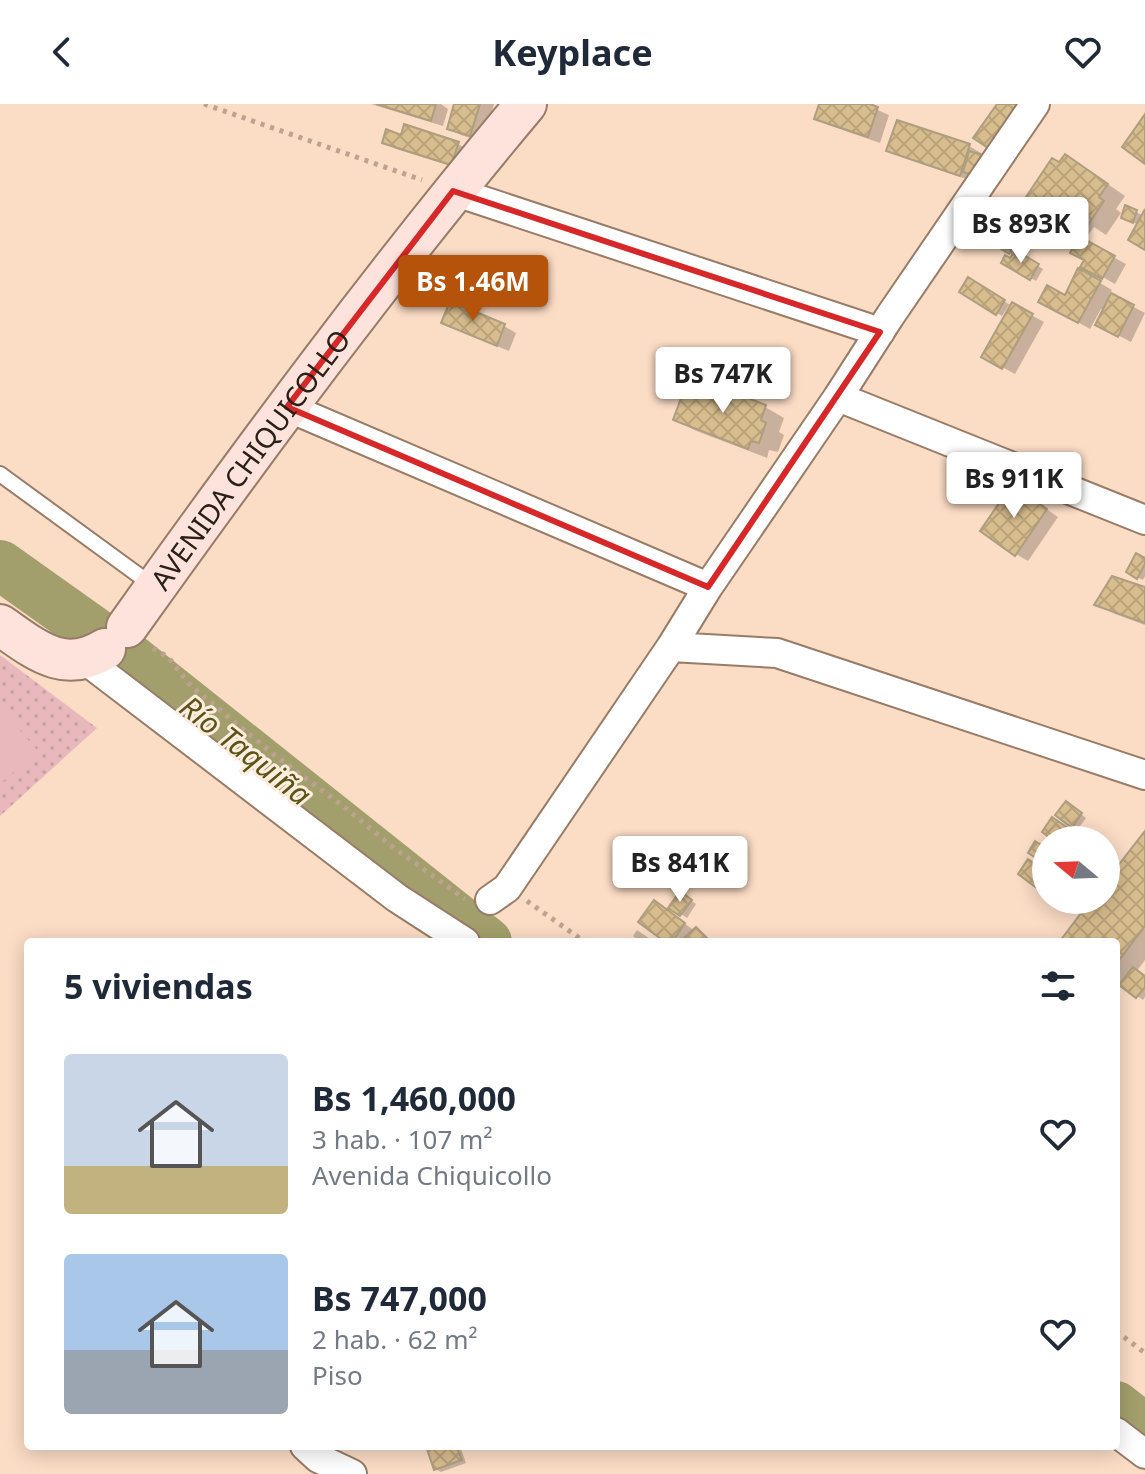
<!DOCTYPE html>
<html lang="es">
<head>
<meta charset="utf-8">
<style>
	body { margin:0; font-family:"Noto Sans",sans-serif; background:#f2f2f3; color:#1f2937; height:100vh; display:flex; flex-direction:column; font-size:30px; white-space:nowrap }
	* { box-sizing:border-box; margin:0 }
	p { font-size:26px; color:#747a83 }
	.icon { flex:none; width:44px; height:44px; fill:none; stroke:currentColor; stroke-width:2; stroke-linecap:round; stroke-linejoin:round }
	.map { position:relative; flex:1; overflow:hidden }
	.sheet { position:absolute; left:24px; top:834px; width:1096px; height:512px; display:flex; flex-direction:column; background:#fff; border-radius:8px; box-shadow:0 4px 20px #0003 }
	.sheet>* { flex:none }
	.needle { width:52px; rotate:289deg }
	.tools { position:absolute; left:1032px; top:722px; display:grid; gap:16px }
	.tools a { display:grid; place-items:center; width:88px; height:88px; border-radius:50%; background:#fff; box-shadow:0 4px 20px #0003; font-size:40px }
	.price { position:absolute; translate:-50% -68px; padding:0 18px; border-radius:8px; background:#fff; color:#222; font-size:26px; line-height:52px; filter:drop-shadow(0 2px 4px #0008) }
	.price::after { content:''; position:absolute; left:50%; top:48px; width:24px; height:18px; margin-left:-12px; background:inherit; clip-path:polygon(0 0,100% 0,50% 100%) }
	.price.on { background:#b45309; color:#fff }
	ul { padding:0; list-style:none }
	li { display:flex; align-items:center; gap:24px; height:200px; padding:0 40px }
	li span { display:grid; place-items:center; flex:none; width:224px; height:160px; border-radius:8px; color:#555 }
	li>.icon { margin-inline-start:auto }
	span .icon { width:96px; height:96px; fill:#fffc; stroke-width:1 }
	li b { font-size:34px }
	h2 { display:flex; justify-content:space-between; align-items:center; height:96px; padding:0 40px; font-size:34px }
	header { display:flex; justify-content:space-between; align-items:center; height:104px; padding:0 40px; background:#fff; font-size:36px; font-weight:700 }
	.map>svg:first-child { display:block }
	.grass { fill:url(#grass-dots) }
	.green { fill:#e8b8bc }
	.shadow { fill:#0003 }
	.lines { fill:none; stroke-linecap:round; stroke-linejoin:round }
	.river { stroke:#a39f6c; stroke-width:50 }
	.building { fill:url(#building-cross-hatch); stroke:#ae9d7f; stroke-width:2 }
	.service-casing { stroke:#977c67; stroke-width:18 }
	.minor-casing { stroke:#977c67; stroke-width:32 }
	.secondary-casing { stroke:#977c67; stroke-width:44 }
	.path { stroke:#bca390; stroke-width:5; stroke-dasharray:4 6; stroke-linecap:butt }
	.service { stroke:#fff; stroke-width:14 }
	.minor { stroke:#fff; stroke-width:28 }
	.secondary { stroke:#fee3dc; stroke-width:40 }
	.marked { fill:none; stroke:#d62828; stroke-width:6; stroke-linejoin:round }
	.labels { text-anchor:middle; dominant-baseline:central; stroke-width:6; stroke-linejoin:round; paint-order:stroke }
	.street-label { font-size:28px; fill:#2b2018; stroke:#feecde }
	.water-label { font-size:30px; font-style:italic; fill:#595418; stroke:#feecde }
</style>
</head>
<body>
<header><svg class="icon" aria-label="back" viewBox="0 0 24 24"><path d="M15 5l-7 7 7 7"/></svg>Keyplace<svg class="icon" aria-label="heart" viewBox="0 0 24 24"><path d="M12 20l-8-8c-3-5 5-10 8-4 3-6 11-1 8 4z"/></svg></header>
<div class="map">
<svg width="1145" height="1370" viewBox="0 0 1145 1370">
	<defs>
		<pattern id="grass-dots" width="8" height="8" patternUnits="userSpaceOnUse" patternTransform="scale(2)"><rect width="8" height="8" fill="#e8b8bc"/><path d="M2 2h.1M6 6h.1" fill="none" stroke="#c79ea1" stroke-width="1.8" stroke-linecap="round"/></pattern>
		<pattern id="building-cross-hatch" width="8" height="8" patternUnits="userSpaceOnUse" patternTransform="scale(2)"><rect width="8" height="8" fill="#d8bd8e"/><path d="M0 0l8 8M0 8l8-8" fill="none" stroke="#baa27a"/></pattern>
	</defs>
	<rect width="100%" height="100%" fill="#fbdcc5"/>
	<!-- grass -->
	<path class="grass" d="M0,551L97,624L0,712Z"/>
	<!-- green -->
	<path class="green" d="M0,603L38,647L0,680Z"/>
	<!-- shadow -->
	<path class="shadow" d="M371,0H441L448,5L443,22Z
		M456,0H494L483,38L461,31L449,24Z
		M821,0H864L889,11L880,39L828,21L816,14Z
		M402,33L458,40L470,47L464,66L396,45L384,38Z
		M969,42L981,49L972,77L901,53L889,46Z
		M1083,63L1125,92L1116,105L1121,109L1106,131L1094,123L1084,137L1126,160L1115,180L1083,162L1087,156L1073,148L1082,131L1068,123Z
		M1136,108L1144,112L1145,109V144L1139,121L1128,116Z
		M1012,115L1037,131L1023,153L1043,165L1036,177L1004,158L1011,156L1014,151L985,132Z
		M1079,167L1112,186L1109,190L1145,209L1131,238L1110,227L1104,207L1101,205L1090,225L1041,197L1065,193Z
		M969,176L1012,202L1013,201L1044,218L1015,270L984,253L1012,203L1009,201L1002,212L962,188Z
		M451,200L504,222L516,229L509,247L455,225L443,218Z
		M708,280L765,303L784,314L779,328L784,331L778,348L769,346L767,354L694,326L675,315L702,296Z
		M1025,390L1058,413L1028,457L1016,450Z
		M1145,456V472L1143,476L1128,468Z
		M1145,485V521L1115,510L1097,500Z
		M1072,703L1086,714L1078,725L1073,722Z
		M1058,719L1072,729L1067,736H1057Z
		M1145,730V856L1136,868L1145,874V893L1143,896L1116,877V838H1064L1094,796H1106V780Z
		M686,793L696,800L687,814L671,803Z
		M666,806L695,827L696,825L702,828L711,838H668Z
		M637,826L653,837L652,838H641L633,832Z
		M428,1342H460L466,1359L441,1368L435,1365Z"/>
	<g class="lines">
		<!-- river -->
		<path class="river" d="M0,461L121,547L487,838
			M1116,1302L1145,1325"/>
	</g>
	<!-- building -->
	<path class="building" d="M376,0H436L431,17Z
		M454,0H480L470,32L447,25Z
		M819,0H870L878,3L868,33L814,15Z
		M997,0H1019L988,44L973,34Z
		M1145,10V60L1122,43Z
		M897,16L970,40L960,72L886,47Z
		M404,20L459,38L451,61L382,39L386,25L401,31Z
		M969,47L983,51L977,72L963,68Z
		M1065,50L1108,80L1099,93L1104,97L1087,122L1075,114L1067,125L1024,96L1052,54L1059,58Z
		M1125,101L1137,106L1133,119L1121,114Z
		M1000,105L1027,122L1009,150L982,133Z
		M1145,105V146L1128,136Z
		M1079,132L1115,152L1102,175L1080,163L1084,156L1070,149Z
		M1015,146L1039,160L1030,176L1001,159L1005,151L1010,154Z
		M1078,164L1101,177L1078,219L1038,198L1047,181L1065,191Z
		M968,173L1005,196L996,211L959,188Z
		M1111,189L1134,201L1118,233L1095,221Z
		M450,197L505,220L497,242L441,219Z
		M1012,198L1033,210L1002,265L981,253Z
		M707,278L766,301L761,316L766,319L759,339L751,337L748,345L673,316L684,286L701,293Z
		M1012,380L1047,405L1015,452L980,427Z
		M1136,449L1145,454V460L1137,475L1126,468Z
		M1112,472L1145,483V519L1094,501Z
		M1066,697L1082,709L1072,724L1055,711Z
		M1052,713L1068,724L1059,736H1053L1042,728Z
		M1145,727V822L1116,860V838H1061L1060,837L1091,796H1106V777Z
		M1035,737L1046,744V749L1041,757L1028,749Z
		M1028,755L1046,768V791L1018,770Z
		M680,787L692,796L680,812L668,804Z
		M654,796L685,819L672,838H665L638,818Z
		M696,823L709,836L707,838H680Z
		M1133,863L1145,872V883L1136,894L1119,881Z
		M426,1342H456L462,1356L434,1366Z"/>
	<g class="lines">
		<defs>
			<path id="service" d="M0,370L152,481"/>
			<path id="minor" d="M453,87L880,228
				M838,293L1145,416
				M287,303L708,483
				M671,543L777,549L1145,671
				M84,555L397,794L465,838
				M490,796L507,784L671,543L708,483L838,293L890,212L1035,0
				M1116,1328L1145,1350
				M305,1342L318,1354L352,1370"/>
			<g id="secondary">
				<path d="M0,521C35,545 63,571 105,545"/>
				<path id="s1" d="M127,523C254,345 385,168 526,0"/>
			</g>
		</defs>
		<!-- service casing -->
		<use href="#service" class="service-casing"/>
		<!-- minor casing -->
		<use href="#minor" class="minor-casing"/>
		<!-- secondary casing -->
		<use href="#secondary" class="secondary-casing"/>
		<!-- path -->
		<path class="path" d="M204,0L422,76
			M153,544L168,553L191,582L277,653L347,705L390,741L465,795
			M527,797L585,838
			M1116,1227L1145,1249"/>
		<!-- service -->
		<use href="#service" class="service"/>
		<!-- minor -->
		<use href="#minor" class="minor"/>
		<!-- secondary -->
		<use href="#secondary" class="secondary"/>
	</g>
	<!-- marked area -->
	<path class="marked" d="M453,87L880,228L708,483L287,303Z"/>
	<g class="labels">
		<!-- street labels -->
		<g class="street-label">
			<text stroke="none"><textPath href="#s1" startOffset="208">AVENIDA CHIQUICOLLO</textPath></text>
		</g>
		<!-- water labels -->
		<g class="water-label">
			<text transform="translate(246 646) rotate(38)">Río Taquiña</text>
		</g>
	</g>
</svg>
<div class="tools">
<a><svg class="needle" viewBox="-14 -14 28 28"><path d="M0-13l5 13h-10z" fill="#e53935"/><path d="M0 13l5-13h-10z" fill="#747a83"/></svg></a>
</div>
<b class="price" style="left:1021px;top:161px">Bs 893K</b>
<b class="price on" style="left:473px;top:219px">Bs 1.46M</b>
<b class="price" style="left:723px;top:311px">Bs 747K</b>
<b class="price" style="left:1014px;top:416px">Bs 911K</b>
<b class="price" style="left:680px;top:800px">Bs 841K</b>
<section class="sheet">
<h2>5 viviendas<svg class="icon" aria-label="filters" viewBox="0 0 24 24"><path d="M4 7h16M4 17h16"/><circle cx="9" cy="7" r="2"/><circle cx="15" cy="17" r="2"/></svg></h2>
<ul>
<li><span style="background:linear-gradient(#c9d6e8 70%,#c2b280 0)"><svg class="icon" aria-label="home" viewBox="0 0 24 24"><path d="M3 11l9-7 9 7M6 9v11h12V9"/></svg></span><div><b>Bs 1,460,000</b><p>3 hab. · 107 m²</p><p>Avenida Chiquicollo</p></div><svg class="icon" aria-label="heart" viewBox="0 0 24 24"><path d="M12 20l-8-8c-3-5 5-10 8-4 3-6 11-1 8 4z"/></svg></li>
<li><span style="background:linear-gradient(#a9c7e8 60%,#9aa5b1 0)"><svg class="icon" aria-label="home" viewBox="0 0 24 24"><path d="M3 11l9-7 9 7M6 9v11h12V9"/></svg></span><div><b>Bs 747,000</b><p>2 hab. · 62 m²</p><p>Piso</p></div><svg class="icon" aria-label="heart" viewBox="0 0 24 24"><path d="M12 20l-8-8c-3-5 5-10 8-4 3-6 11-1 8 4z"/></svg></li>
</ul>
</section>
</div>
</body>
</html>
